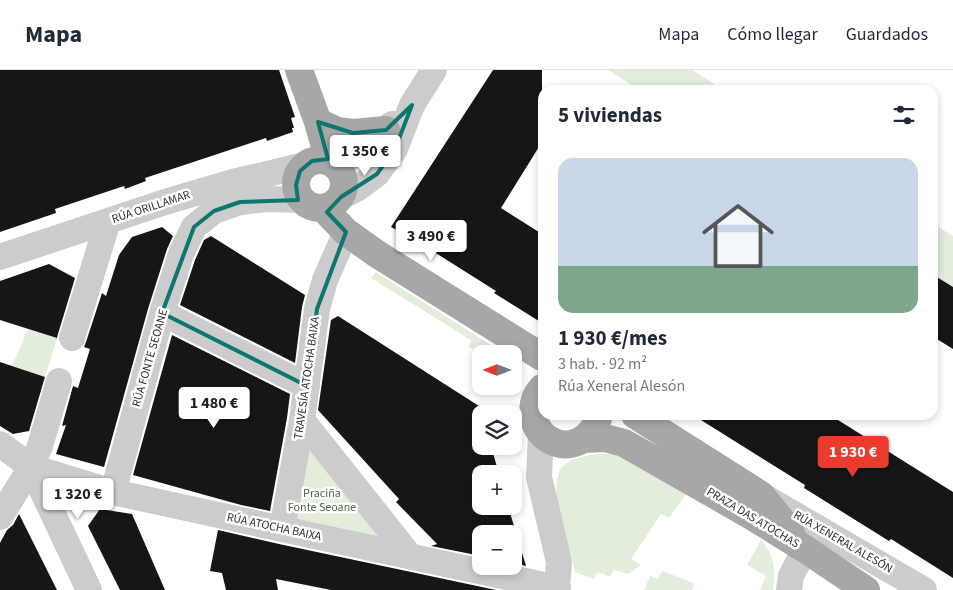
<!DOCTYPE html>
<html lang="es">
<head>
<meta charset="utf-8">
<style>
	body { margin:0; font-family:"Source Sans 3",sans-serif; background:#f2f2f3; color:#1f2937; height:100vh; display:flex; flex-direction:column; font-size:19px; white-space:nowrap }
	* { box-sizing:border-box; margin:0 }
	p { font-size:16px; color:#747a83 }
	.icon { flex:none; width:28px; height:28px; fill:none; stroke:currentColor; stroke-width:2; stroke-linecap:round; stroke-linejoin:round }
	.map { position:relative; flex:1; overflow:hidden }
	.details { position:absolute; left:538px; top:15px; width:400px; height:335px; display:flex; flex-direction:column; background:#fff; border-radius:15px; box-shadow:0 2px 8px #0003 }
	.details>* { flex:none }
	.needle { width:32px; rotate:270deg }
	.fabs { position:absolute; left:472px; top:275px; display:grid; gap:10px }
	.fabs a { display:grid; place-items:center; width:50px; height:50px; border-radius:10px; background:#fff; box-shadow:0 2px 8px #0003; font-size:25px }
	.price { position:absolute; translate:-50% -42px; padding:0 11px; border-radius:5px; background:#fff; color:#222; font-size:16px; line-height:32px; filter:drop-shadow(0 1px 2px #0008) }
	.price::after { content:''; position:absolute; left:50%; top:30px; width:15px; height:11px; margin-left:-8px; background:inherit; clip-path:polygon(0 0,100% 0,50% 100%) }
	.price.selected { background:#ea3b2c; color:#fff }
	ul { padding:0; list-style:none }
	li { display:grid; align-content:center; gap:10px; height:265px; padding:0 20px }
	li+li { border-top:1px solid #e0e1e3 }
	li span { display:grid; place-items:center; height:155px; border-radius:15px; color:#555 }
	li>.icon { margin-inline-start:auto }
	span .icon { width:90px; height:90px; fill:#fffc; stroke-width:1 }
	li b { font-size:21px }
	h2 { display:flex; justify-content:space-between; align-items:center; height:60px; padding:0 20px; font-size:21px }
	header { display:flex; align-items:center; gap:30px; box-sizing:border-box; height:70px; padding:0 25px; background:#fff; border-bottom:1px solid #e0e1e3 }
	header strong { font-size:24px }
	nav { display:flex; gap:28px; margin-inline-start:auto; font-size:18px }
	.map>svg:first-child { display:block }
	.green { fill:#e3eddc }
	.building { fill:#161616 }
	.lines { fill:none; stroke-linecap:round; stroke-linejoin:round }
	.minor { stroke:#ccc; stroke-width:26 }
	.major { stroke:#a7a7a7; stroke-width:28 }
	.marked { fill:none; stroke:#0f766e; stroke-width:4; stroke-linejoin:round }
	.labels { text-anchor:middle; dominant-baseline:central; stroke-width:5; stroke-linejoin:round; paint-order:stroke }
	.street-label { font-size:12px; fill:#2f2f2f; stroke:#fff }
	.park-label { font-size:12px; fill:#4a6c3b; stroke:#fff }
</style>
</head>
<body>
<header>
<strong>Mapa</strong>
<nav><a>Mapa</a><a>Cómo llegar</a><a>Guardados</a></nav>
</header>
<div class="map">
<svg width="953" height="520" viewBox="0 0 953 520">
	<rect width="100%" height="100%" fill="#fff"/>
	<!-- green -->
	<path class="green" d="M608,0H692L724,20H640Z
		M932,153L953,166V217L933,204Z
		M376,202L505,284H481V285L469,277L471,270L371,208Z
		M28,259L57,268L45,307L12,296Z
		M307,376L389,469L294,450Z
		M597,384H618L687,423L669,448L661,444L631,489L641,495L628,504L614,500L610,507L598,502L594,509L575,502C570,473 552,439 557,410C558,407 558,404 559,402C565,389 584,386 597,384Z
		M761,470C775,485 775,500 773,520H760L766,506L747,495Z
		M662,501L694,513L692,520H644L650,506L658,509Z"/>
	<!-- building -->
	<path class="building" d="M0,0H279L295,47L291,48L294,58H292L293,62L267,71L266,68L145,108L146,111L125,119L124,116L55,139L56,143L0,162Z
		M493,0H542V72L501,138L542,164V253L494,223L496,221L412,168L391,157Z
		M162,157L173,166L167,179L148,239L104,397L56,384L66,355L62,356L73,316L78,318L90,279L84,277L86,272L102,223L106,226L119,185L132,167Z
		M211,166L305,225L302,237L295,293L180,235L195,190L204,170Z
		M49,194L75,208L58,264L57,268L0,250V211Z
		M932,204L953,217V279L932,266Z
		M338,246L479,336L482,344L481,376H491L499,404H481V436H508L526,496L514,493V464H481V486L431,476L437,474L396,432L399,429L318,340L331,250Z
		M172,265L290,324L287,348L270,441L241,435L133,405Z
		M0,292L45,307L29,361L13,364L0,356Z
		M693,345H830L953,422V508L891,469L889,471L804,418L805,415Z
		M100,439L132,444L165,520H120L88,456Z
		M19,444L57,520H0V473L7,460L13,455Z
		M218,460L279,474L496,520H331L276,509L278,520H226L222,503L210,501Z"/>
	<g class="lines">
		<!-- minor -->
		<path class="minor" d="M335,95L350,87L392,54
			M341,127L358,118L377,104L395,79L412,35L434,0
			M0,187L165,132L233,112L305,95
			M162,243L307,316
			M72,268L108,151
			M302,350L410,486
			M541,363L539,407L559,492L557,520
			M0,374L31,397L113,422L282,459L558,518
			M31,397L89,520
			M113,422L162,243L181,184L194,157L214,141L240,132L267,129L301,130
			M763,426L924,520
			M0,447L31,397L40,376L59,311
			M282,459L302,350L317,239L325,210L346,162
			M789,520L791,506L805,479"/>
		<!-- major -->
		<path class="major" d="M299,0L318,52L329,91
			M318,52L337,61L353,63L386,60
			M296 114a24 24 0 1 1 48 0a24 24 0 1 1-48 0Z
			M324,139L346,162L377,184L542,287
			M542,318C529,332 530,357 548,369C570,383 594,368 599,345
			M635,345L761,425L791,462
			M584,369L605,368L624,373L750,445L805,479L866,520"/>
	</g>
	<!-- marked area -->
	<path class="marked" d="M412,35L395,79L377,104L341,127L327,142L346,162L317,239L307,316L162,243L194,157L214,141L240,132L298,130L296,115L300,101L312,91L328,89L318,52L353,63L386,60Z"/>
	<g class="labels">
		<!-- street labels -->
		<g class="street-label">
			<text transform="translate(151 137) rotate(-18)">RÚA ORILLAMAR</text>
			<text transform="translate(150 288) rotate(-74)">RÚA FONTE SEOANE</text>
			<text transform="translate(307 308) rotate(-82)">TRAVESÍA ATOCHA BAIXA</text>
			<text transform="translate(753 448) rotate(31)">PRAZA DAS ATOCHAS</text>
			<text transform="translate(274 457) rotate(12)">RÚA ATOCHA BAIXA</text>
			<text transform="translate(843 472) rotate(30)">RÚA XENERAL ALESÓN</text>
		</g>
		<!-- park labels -->
		<g class="park-label">
			<text x="322" y="423">Praciña<tspan x="322" dy="14">Fonte Seoane</tspan></text>
		</g>
	</g>
</svg>
<div class="fabs">
<a><svg class="needle" viewBox="-14 -14 28 28"><path d="M0-13l5 13h-10z" fill="#e53935"/><path d="M0 13l5-13h-10z" fill="#747a83"/></svg></a>
<a><svg class="icon" aria-label="layers" viewBox="0 0 24 24"><path d="M12 4l9 5-9 5-9-5zM3 14l9 5 9-5"/></svg></a>
<a>+</a>
<a>−</a>
</div>
<b class="price" style="left:365px;top:107px">1 350 €</b>
<b class="price" style="left:431px;top:192px">3 490 €</b>
<b class="price" style="left:214px;top:359px">1 480 €</b>
<b class="price selected" style="left:853px;top:408px">1 930 €</b>
<b class="price" style="left:78px;top:450px">1 320 €</b>
<section class="details">
<h2>5 viviendas<svg class="icon" aria-label="filters" viewBox="0 0 24 24"><path d="M4 7h16M4 17h16"/><circle cx="9" cy="7" r="2"/><circle cx="15" cy="17" r="2"/></svg></h2>
<ul>
<li><span style="background:linear-gradient(#c9d6e8 70%,#7fa58c 0)"><svg class="icon" aria-label="home" viewBox="0 0 24 24"><path d="M3 11l9-7 9 7M6 9v11h12V9"/></svg></span><div><b>1 930 €/mes</b><p>3 hab. · 92 m²</p><p>Rúa Xeneral Alesón</p></div></li>
</ul>
</section>
</div>
</body>
</html>
